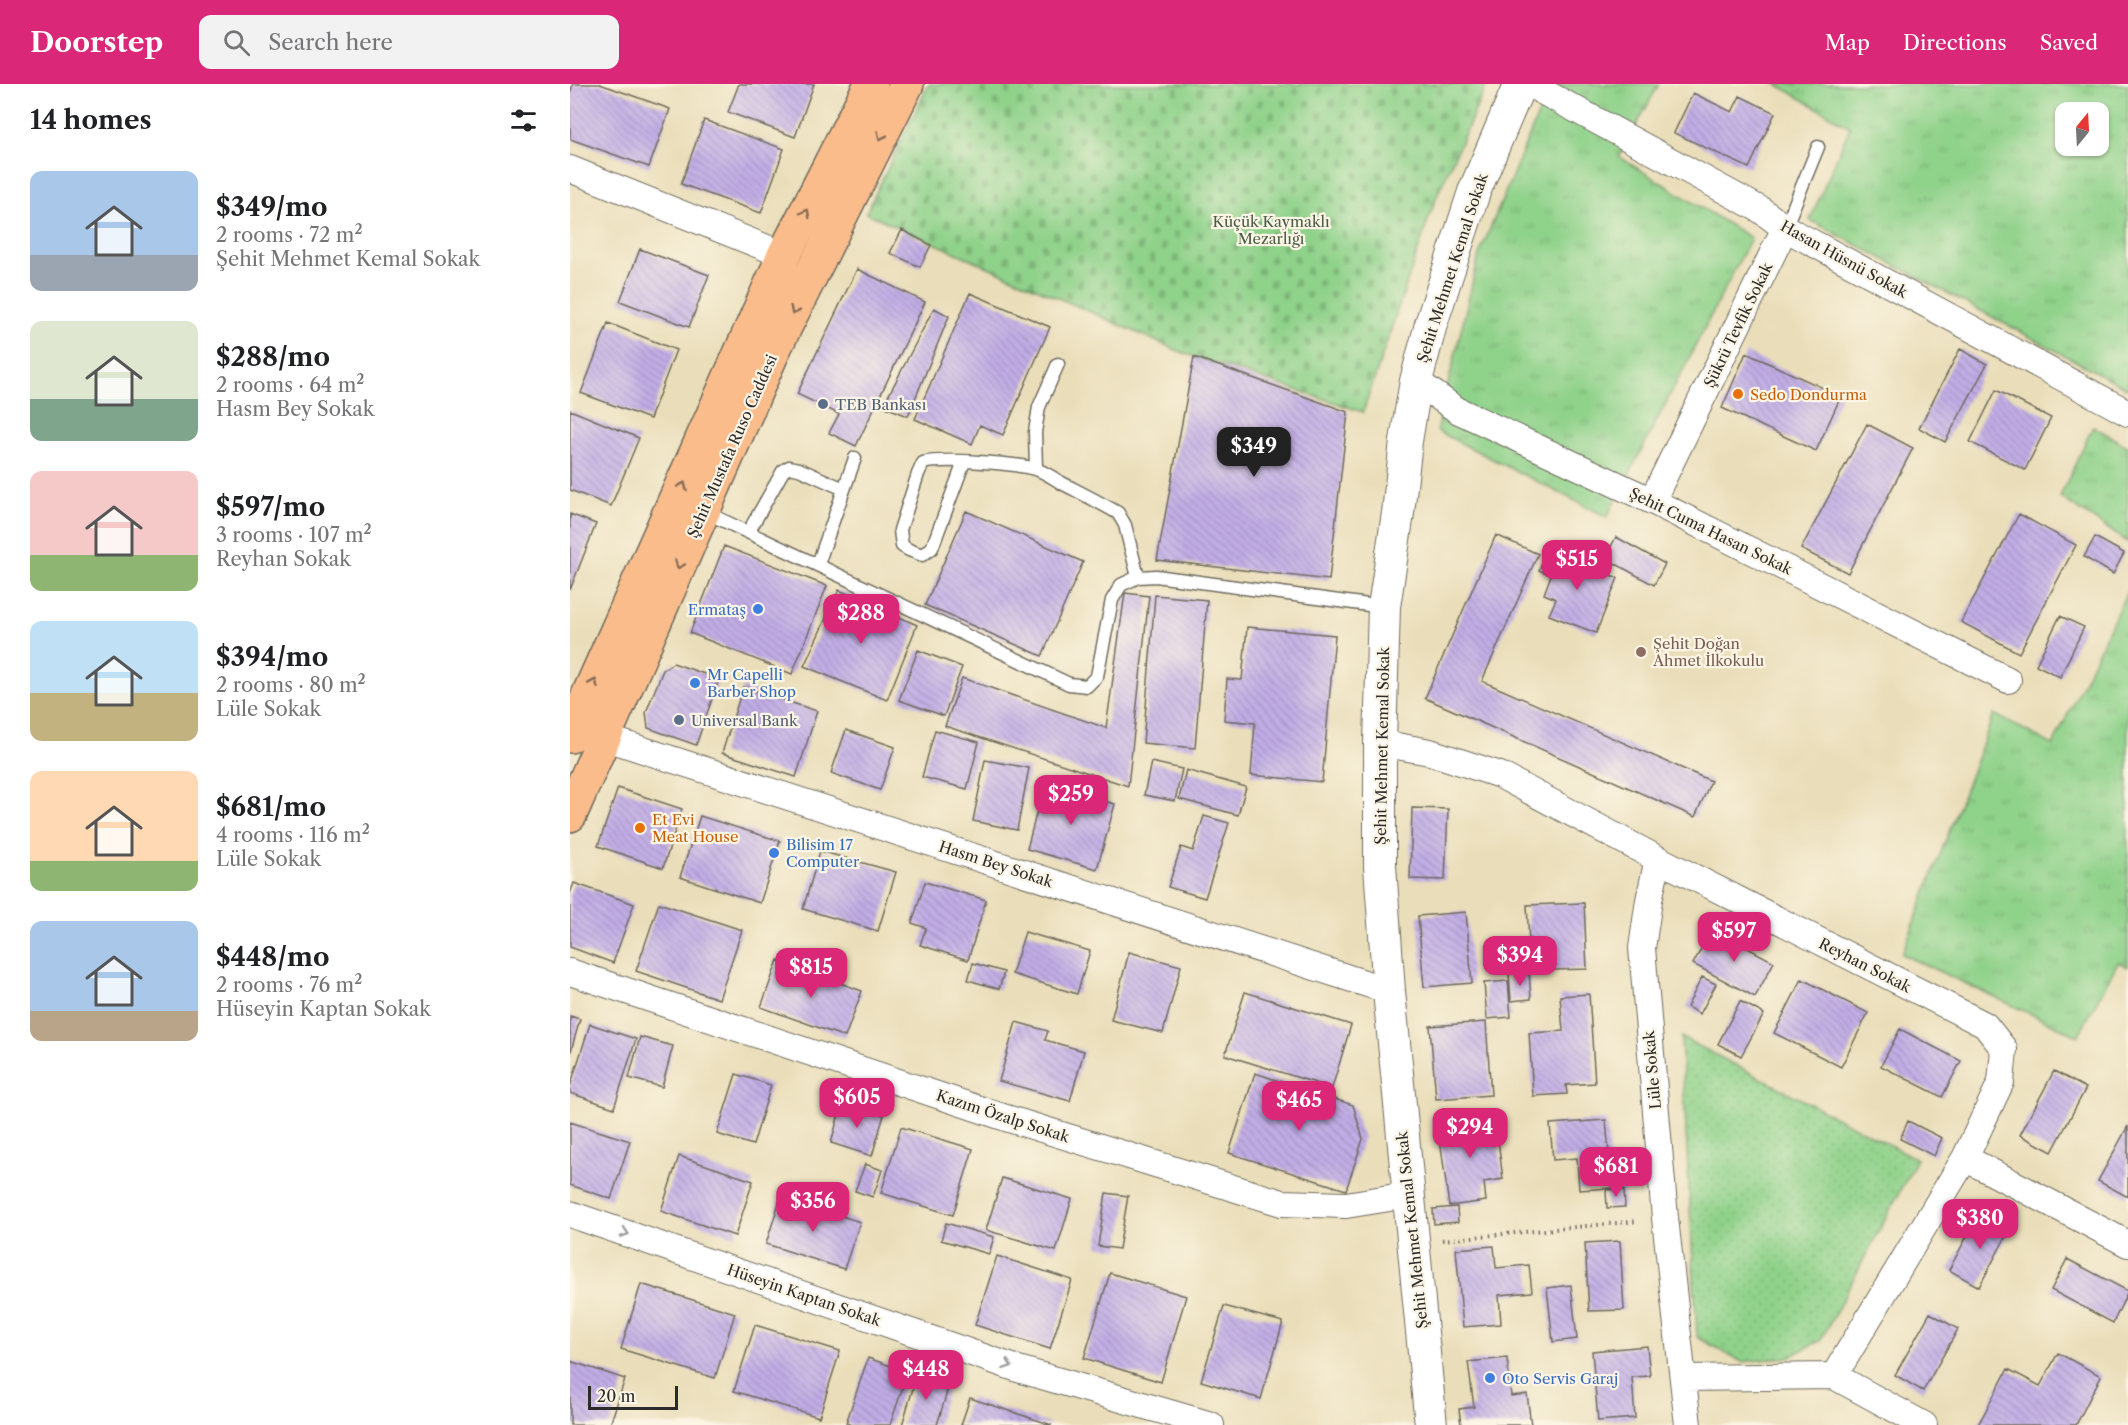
<!DOCTYPE html>
<html lang="en">
<head>
<meta charset="utf-8">
<style>
	body { margin:0; font-family:"Libre Caslon Text",serif; background:#f2f2f2; color:#202124; height:100vh; display:flex; flex-direction:column; font-size:22px; white-space:nowrap }
	* { box-sizing:border-box; margin:0 }
	p { font-size:20px; color:#757577 }
	.icon { flex:none; width:33px; height:33px; fill:none; stroke:currentColor; stroke-width:2; stroke-linecap:round; stroke-linejoin:round }
	.map { position:relative; flex:1; overflow:hidden }
	.drawer { display:flex; flex-direction:column; background:#fff; width:570px }
	.drawer>* { flex:none }
	.needle { width:39px; rotate:18deg }
	.controls { position:absolute; left:1485px; top:18px; display:grid; gap:12px }
	.controls a { display:grid; place-items:center; width:54px; height:54px; border-radius:12px; background:#fff; box-shadow:0 2px 4px #0004; font-size:30px }
	.scale { position:absolute; left:18px; bottom:15px; width:90px; box-sizing:border-box; padding-left:6px; border:3px solid #2b2b2b; border-top:0; font-size:16px; line-height:21px; white-space:nowrap; color:#2b2b2b; -webkit-text-stroke:4px #fcf5e5; paint-order:stroke }
	.price { position:absolute; translate:-50% -51px; padding:0 14px; border-radius:12px; background:#db2777; color:#fff; font-size:20px; line-height:39px; filter:drop-shadow(0 2px 3px #0008) }
	.price::after { content:''; position:absolute; left:50%; top:36px; width:18px; height:14px; margin-left:-9px; background:inherit; clip-path:polygon(0 0,100% 0,50% 100%) }
	.price.selected { background:#222; color:#fff }
	ul { padding:0; list-style:none }
	li { display:flex; align-items:center; gap:18px; height:150px; padding:0 30px }
	li span { display:grid; place-items:center; flex:none; width:168px; height:120px; border-radius:12px; color:#555 }
	li>.icon { margin-inline-start:auto }
	span .icon { width:72px; height:72px; fill:#fffc; stroke-width:1 }
	li b { font-size:26px }
	h2 { display:flex; justify-content:space-between; align-items:center; height:72px; padding:0 30px; font-size:26px }
	header { display:flex; align-items:center; gap:36px; box-sizing:border-box; height:84px; padding:0 30px; background:#db2777; color:#fff }
	header strong { font-size:28px }
	nav { display:flex; gap:33px; margin-inline-start:auto; font-size:21px }
	.search { width:420px; height:54px; background:#f2f2f2; display:flex; align-items:center; gap:15px; box-sizing:border-box; padding:0 21px; border-radius:12px; color:#757577; font-size:22px }
	main { display:flex; flex:1; min-height:0 }
	.map>svg:first-child { display:block }
	.grass { fill:url(#grass-tufts); stroke:#5d7e5a; stroke-width:1.5; fill-rule:evenodd }
	.cemetery { fill:url(#cemetery-stones); stroke:#5d7e5a; stroke-width:1.5 }
	.park { fill:url(#park-dots); stroke:#5d7e5a; stroke-width:1.5 }
	.building { fill:url(#building-back-hatch) }
	.lines { fill:none; stroke-linecap:round; stroke-linejoin:round }
	.service-casing { stroke:#6e6a5d; stroke-width:15 }
	.minor-casing { stroke:#6e6a5d; stroke-width:28 }
	.tertiary-casing { stroke:#6e6a5d; stroke-width:34 }
	.primary-casing { stroke:#6e6a5d; stroke-width:36 }
	.path { stroke:#6e6a5d; stroke-width:4; stroke-dasharray:1.5 4.5; stroke-linecap:butt }
	.service { stroke:#fff; stroke-width:12 }
	.minor { stroke:#fff; stroke-width:26 }
	.tertiary { stroke:#fff; stroke-width:32 }
	.primary { stroke:#fabc8b; stroke-width:33 }
	.oneway { stroke:#886c56 }
	.oneway2 { stroke:#a0a0a0 }
	.food-dot { fill:#e8710a; stroke:#fcf5e5; stroke-width:2 }
	.service-dot { fill:#5c6f8a; stroke:#fcf5e5; stroke-width:2 }
	.shop-dot { fill:#3f7fe0; stroke:#fcf5e5; stroke-width:2 }
	.education-dot { fill:#8d6e63; stroke:#fcf5e5; stroke-width:2 }
	.labels { text-anchor:middle; dominant-baseline:central; stroke-width:4.5; stroke-linejoin:round; paint-order:stroke }
	.park-label { font-size:15px; fill:#495d48; stroke:#fcf5e5 }
	.street-label { font-size:15px; fill:#2b2b2b; stroke:#fcf5e5 }
	.food-label { font-size:15px; fill:#c56008; stroke:#fcf5e5; text-anchor:start }
	.service-label { font-size:15px; fill:#4e5e75; stroke:#fcf5e5; text-anchor:start }
	.shop-label { font-size:15px; fill:#366cbe; stroke:#fcf5e5; text-anchor:start }
	.education-label { font-size:15px; fill:#785e54; stroke:#fcf5e5; text-anchor:start }
</style>
</head>
<body>
<header>
<strong>Doorstep</strong>
<div class="search"><svg class="icon" aria-label="search" viewBox="0 0 24 24"><circle cx="10" cy="10" r="6"/><path d="M15 15l6 6"/></svg>Search here</div>
<nav><a>Map</a><a>Directions</a><a>Saved</a></nav>
</header>
<main>
<section class="drawer">
<h2>14 homes<svg class="icon" aria-label="filters" viewBox="0 0 24 24"><path d="M4 7h16M4 17h16"/><circle cx="9" cy="7" r="2"/><circle cx="15" cy="17" r="2"/></svg></h2>
<ul>
<li><span style="background:linear-gradient(#a9c7e8 70%,#9aa5b1 0)"><svg class="icon" aria-label="home" viewBox="0 0 24 24"><path d="M3 11l9-7 9 7M6 9v11h12V9"/></svg></span><div><b>$349/mo</b><p>2 rooms · 72 m²</p><p>Şehit Mehmet Kemal Sokak</p></div></li>
<li><span style="background:linear-gradient(#dfe7d0 65%,#7fa58c 0)"><svg class="icon" aria-label="home" viewBox="0 0 24 24"><path d="M3 11l9-7 9 7M6 9v11h12V9"/></svg></span><div><b>$288/mo</b><p>2 rooms · 64 m²</p><p>Hasm Bey Sokak</p></div></li>
<li><span style="background:linear-gradient(#f6c9c9 70%,#8fb573 0)"><svg class="icon" aria-label="home" viewBox="0 0 24 24"><path d="M3 11l9-7 9 7M6 9v11h12V9"/></svg></span><div><b>$597/mo</b><p>3 rooms · 107 m²</p><p>Reyhan Sokak</p></div></li>
<li><span style="background:linear-gradient(#bfe0f5 60%,#c2b280 0)"><svg class="icon" aria-label="home" viewBox="0 0 24 24"><path d="M3 11l9-7 9 7M6 9v11h12V9"/></svg></span><div><b>$394/mo</b><p>2 rooms · 80 m²</p><p>Lüle Sokak</p></div></li>
<li><span style="background:linear-gradient(#ffd9b3 75%,#8fb573 0)"><svg class="icon" aria-label="home" viewBox="0 0 24 24"><path d="M3 11l9-7 9 7M6 9v11h12V9"/></svg></span><div><b>$681/mo</b><p>4 rooms · 116 m²</p><p>Lüle Sokak</p></div></li>
<li><span style="background:linear-gradient(#a9c7e8 75%,#b9a48a 0)"><svg class="icon" aria-label="home" viewBox="0 0 24 24"><path d="M3 11l9-7 9 7M6 9v11h12V9"/></svg></span><div><b>$448/mo</b><p>2 rooms · 76 m²</p><p>Hüseyin Kaptan Sokak</p></div></li>
</ul>
</section>
<div class="map">
<svg width="1558" height="1341" viewBox="0 0 1558 1341">
	<defs>
		<pattern id="grass-tufts" width="24" height="20" patternUnits="userSpaceOnUse" patternTransform="scale(1.5)"><rect width="24" height="20" fill="#8fd28a"/><path d="M3 7l-1-3M5 7V3M7 7l1-3M15 17l-1-3M17 17v-4M19 17l1-3" fill="none" stroke="#7cb477"/></pattern>
		<pattern id="cemetery-stones" width="16" height="16" patternUnits="userSpaceOnUse" patternTransform="scale(1.5)"><rect width="16" height="16" fill="#8fd28a"/><path d="M2 7V4a2 2 0 0 1 4 0v3zM10 15v-3a2 2 0 0 1 4 0v3z" fill="#7cb477"/></pattern>
		<pattern id="park-dots" width="8" height="8" patternUnits="userSpaceOnUse" patternTransform="scale(1.5)"><rect width="8" height="8" fill="#8fd28a"/><path d="M2 2h.1M6 6h.1" fill="none" stroke="#7cb477" stroke-width="1.8" stroke-linecap="round"/></pattern>
		<pattern id="building-back-hatch" width="6" height="6" patternUnits="userSpaceOnUse" patternTransform="scale(1.5)"><rect width="6" height="6" fill="#c2aee7"/><path d="M-1 5l2 2M0 0l6 6M5-1l2 2" fill="none" stroke="#9e8ebb"/></pattern>
	</defs>
	<rect width="100%" height="100%" fill="#fcf5e5"/>
	<filter id="ink" filterUnits="userSpaceOnUse"><feTurbulence type="fractalNoise" baseFrequency=".0167" numOctaves="2"/><feDisplacementMap in="SourceGraphic" scale="12" xChannelSelector="R" yChannelSelector="G"/><feConvolveMatrix kernelMatrix="1 2 1 2 8 2 1 2 1" color-interpolation-filters="sRGB"/></filter>
	<filter id="wash" filterUnits="userSpaceOnUse"><feTurbulence type="fractalNoise" baseFrequency=".008" numOctaves="4" result="noise"/><feDisplacementMap in="SourceGraphic" scale="24" xChannelSelector="R" yChannelSelector="G"/><feGaussianBlur stdDeviation="1.35" result="paint"/><feColorMatrix in="noise" values="0 0 0 0 0 0 0 0 0 0 0 0 0 0 0 0 0 1.4 0 .05"/><feComposite in="paint" operator="in"/></filter>
	<g filter="url(#wash)">
		<rect width="100%" height="100%" fill="#eadeba"/>
		<!-- grass -->
		<path class="grass" d="M981,0H1089L1049,73L1181,154L1037,433L867,347L909,171Z
			M1206,0H1558V305L1240,136L1280,43ZM1496,28H1528V62H1496Z
			M1523,342L1558,363V458L1490,413Z
			M1558,506V883L1548,878L1508,952L1332,870L1424,630L1483,661Z"/>
		<!-- cemetery -->
		<path class="cemetery" d="M359,0H917L865,116L793,328L611,268L296,129Z"/>
		<!-- park -->
		<path class="park" d="M1111,953L1347,1075L1251,1256L1219,1273L1172,1278L1127,1253Z"/>
		<g id="blocks">
			<!-- building -->
			<path class="building" d="M3,0H30L100,25L79,83L0,55V10Z
				M169,0H244L225,53L158,28Z
				M1123,9L1162,28L1170,12L1205,29L1179,84L1104,49Z
				M134,36L214,65L191,129L111,100Z
				M332,146L361,161L350,183L320,169Z
				M70,165L139,191L119,243L50,217Z
				M287,185L355,218L286,362L259,349L269,330L227,310Z
				M400,209L480,243L433,351L410,341L402,360L345,335Z
				M364,224L379,232L338,332L313,322Z
				M38,239L106,266L80,335L11,309Z
				M1390,265L1417,280L1375,358L1349,344Z
				M1176,269L1271,312L1246,367L1152,324Z
				M624,273L778,328L759,496L587,476Z
				M1426,306L1481,334L1455,386L1400,358Z
				M0,326L69,354L41,422L0,406Z
				M1297,340L1343,364L1278,489L1231,465Z
				M396,427L513,478L472,572L355,521Z
				M0,430L26,440L0,506Z
				M1449,430L1506,461L1449,569L1391,538Z
				M926,451L968,470L912,597L1141,697L1125,733L855,614Z
				M1046,453L1095,480L1084,501L1035,474Z
				M1525,453L1554,469L1543,490L1514,473Z
				M154,462L257,502L222,590L120,549Z
				M977,466L1048,494L1026,549L979,531L986,515L974,510L981,491L969,486Z
				M269,506L347,541L317,616L234,582Z
				M555,509L579,512L558,702L375,642L392,594L536,644Z
				M585,511L637,516L625,664L573,659Z
				M1490,532L1514,543L1490,593L1466,581Z
				M677,543L765,551L752,698L681,691L685,639L654,636L657,595L672,596Z
				M348,566L392,583L374,632L329,616Z
				M103,579L149,595L126,661L78,644L76,628L93,586Z
				M173,603L247,627L226,693L152,669Z
				M276,646L325,663L310,706L261,689Z
				M365,646L409,658L397,705L352,693Z
				M415,676L459,684L447,746L403,737Z
				M581,678L612,685L605,717L574,711Z
				M616,686L676,703L668,731L609,715Z
				M474,700L545,720L527,785L457,765Z
				M48,704L112,725L93,784L28,762Z
				M842,724L878,725L875,796L840,795Z
				M130,732L210,757L190,819L110,793Z
				M634,732L659,739L635,814L598,803L611,763L623,767Z
				M250,767L326,788L308,847L233,825Z
				M355,798L416,816L398,876L350,861L356,844L342,839Z
				M4,799L64,820L43,879L0,863V810Z
				M89,819L172,846L149,915L66,887Z
				M1014,819L1017,885L949,887L948,859H959L957,821Z
				M896,828L902,899L854,903L848,832Z
				M1142,845L1204,878L1185,913L1123,880Z
				M455,848L520,867L507,910L442,890Z
				M559,868L611,882L593,949L541,936Z
				M208,876L292,907L275,953L191,923Z
				M403,879L434,888L429,905L398,896Z
				M959,888L961,915L941,917L939,890Z
				M1132,893L1146,900L1130,930L1117,923Z
				M1232,895L1298,929L1271,983L1204,949Z
				M938,897L941,933L917,935L914,899Z
				M675,908L781,941L762,1004L655,971Z
				M1019,910L1025,999L996,1001L997,1010L963,1012L959,949L993,947L990,912Z
				M1170,917L1194,930L1171,972L1148,960Z
				M0,932L10,935L1,967H0Z
				M446,938L478,947L475,956L514,967L500,1017L429,997Z
				M916,938L921,1011L866,1015L860,942Z
				M20,940L66,955L44,1024L0,1009V1003Z
				M1330,945L1391,977L1372,1013L1311,982Z
				M70,953L103,962L92,1003L59,994Z
				M1484,987L1516,1004L1482,1068L1450,1051Z
				M685,989L783,1021L793,1055L776,1106L659,1069Z
				M166,990L201,1001L183,1061L147,1050Z
				M272,1019L314,1031L302,1072L261,1059Z
				M925,1033L933,1095L914,1098L916,1117L879,1122L868,1040Z
				M1036,1036L1042,1104L1009,1106L1007,1074L983,1076L980,1040Z
				M1338,1037L1372,1054L1364,1072L1330,1055Z
				M0,1038L60,1057L41,1115L0,1101Z
				M1558,1042V1113L1528,1097Z
				M331,1043L403,1065L383,1131L311,1109Z
				M109,1072L183,1097L165,1152L91,1127Z
				M295,1080L312,1086L303,1113L285,1107Z
				M432,1094L502,1115L486,1167L416,1146Z
				M1054,1105L1055,1123L1037,1124L1036,1106Z
				M536,1109L558,1112L549,1165L528,1162Z
				M211,1112L290,1138L274,1185L196,1160Z
				M887,1123L888,1138L864,1140L863,1125Z
				M1410,1128L1440,1145L1409,1203L1379,1186Z
				M376,1139L424,1153L419,1170L371,1156Z
				M1050,1157L1054,1226L1019,1227L1015,1159Z
				M924,1162L926,1184L959,1181L962,1208L929,1211L931,1240L893,1243L886,1165Z
				M427,1172L502,1196L480,1265L405,1241Z
				M1497,1175L1558,1207L1543,1239L1481,1206Z
				M540,1189L616,1212L591,1298L514,1274Z
				M71,1200L165,1229L145,1294L51,1265Z
				M1001,1201L1007,1255L983,1258L977,1204Z
				M654,1222L713,1238L691,1315L631,1297Z
				M1360,1229L1388,1245L1353,1307L1325,1291Z
				M185,1241L270,1267L249,1333L164,1307Z
				M1077,1262L1080,1292L1062,1293L1065,1334L1028,1337L1022,1267Z
				M1488,1269L1531,1292L1506,1341H1408L1438,1285L1470,1302Z
				M298,1274L338,1288L320,1341H282L276,1339Z
				M937,1274L941,1312L957,1310L961,1341H891L889,1325L904,1323L898,1278Z
				M0,1277L55,1295L40,1341H0Z
				M348,1288L380,1298L367,1341H332Z
				M400,1314L482,1341H391Z"/>
		</g>
	</g>
	<g filter="url(#ink)">
		<use href="#blocks" fill-opacity="0" stroke="#6e6a5d" stroke-width="1.5"/>
		<g class="lines">
			<defs>
				<path id="service" d="M1215,144L1248,63
					M394,378L362,464L352,471L339,466L332,462L330,446L348,390L353,379C372,374 445,379 465,385C473,387 482,393 490,398C509,408 529,418 548,429L555,441L568,493
					M466,385L465,348L469,323L488,280
					M135,428L499,600L517,602L527,592L542,516L551,501L568,493L586,492L813,523
					M179,447L213,387L219,383L229,385L274,405
					M248,480L285,374"/>
				<path id="minor" d="M959,0L1191,126L1215,144L1558,329
					M0,85L214,171
					M846,297L887,326L1082,417L1438,596
					M1082,417L1215,144
					M33,653L819,907
					M810,659L860,668L930,691L1088,775L1415,941L1434,965L1431,998L1395,1074L1264,1292
					M1088,775L1079,816L1072,864L1095,1134L1118,1341
					M0,888L436,1034L712,1119L776,1121L838,1111
					M1395,1074L1558,1160
					M0,1130L448,1285L641,1341
					M1114,1294L1264,1292L1354,1341"/>
				<path id="tertiary" d="M861,1341L819,907L810,782V659L814,523L828,429L836,357L846,297L861,240L904,108L950,0"/>
				<path id="primary" d="M0,652L214,171L301,0
					M0,731L206,261L337,0"/>
			</defs>
			<!-- service casing -->
			<use href="#service" class="service-casing"/>
			<!-- minor casing -->
			<use href="#minor" class="minor-casing"/>
			<!-- tertiary casing -->
			<use href="#tertiary" class="tertiary-casing"/>
			<!-- primary casing -->
			<use href="#primary" class="primary-casing"/>
			<!-- path -->
			<path class="path" d="M872,1156L1068,1137"/>
			<!-- service -->
			<use href="#service" class="service"/>
			<!-- minor -->
			<use href="#minor" class="minor"/>
			<!-- tertiary -->
			<use href="#tertiary" class="tertiary"/>
			<!-- primary -->
			<use href="#primary" class="primary"/>
		</g>
		<!-- one-way arrows -->
		<defs><path id="oneway-chevron" d="M-2-3.5L2.5 0L-2 3.5" fill="none" stroke-width="1.6" stroke-linecap="round" stroke-linejoin="round" transform="scale(1.5)"/></defs>
		<g class="oneway">
			<use href="#oneway-chevron" transform="translate(311 52) rotate(116)"/>
			<use href="#oneway-chevron" transform="translate(236 129) rotate(-63)"/>
			<use href="#oneway-chevron" transform="translate(224 227) rotate(116)"/>
			<use href="#oneway-chevron" transform="translate(113 402) rotate(-66)"/>
			<use href="#oneway-chevron" transform="translate(109 481) rotate(114)"/>
			<use href="#oneway-chevron" transform="translate(24 599) rotate(-66)"/>
		</g>
		<g class="oneway2">
			<use href="#oneway-chevron" transform="translate(55 1149) rotate(19)"/>
			<use href="#oneway-chevron" transform="translate(438 1281) rotate(19)"/>
		</g>
	</g>
	<!-- markers -->
	<g class="food-dot">
		<circle cx="1168" cy="310" r="6"/>
		<circle cx="70" cy="744" r="6"/>
	</g>
	<g class="service-dot">
		<circle cx="253" cy="320" r="6"/>
		<circle cx="109" cy="636" r="6"/>
	</g>
	<g class="shop-dot">
		<circle cx="188" cy="525" r="6"/>
		<circle cx="125" cy="599" r="6"/>
		<circle cx="204" cy="769" r="6"/>
		<circle cx="920" cy="1294" r="6"/>
	</g>
	<circle class="education-dot" cx="1071" cy="568" r="6"/>
	<g class="labels">
		<!-- park labels -->
		<g class="park-label">
			<text x="701" y="137">Küçük Kaymaklı<tspan x="701" dy="17">Mezarlığı</tspan></text>
		</g>
		<!-- street labels -->
		<g class="street-label">
			<text transform="translate(1274 175) rotate(29)">Hasan Hüsnü Sokak</text>
			<text transform="translate(882 184) rotate(-72)">Şehit Mehmet Kemal Sokak</text>
			<text transform="translate(1168 241) rotate(-64)">Şükrü Tevfik Sokak</text>
			<text transform="translate(162 362) rotate(-66)">Şehit Mustafa Ruso Caddesi</text>
			<text transform="translate(1141 447) rotate(26)">Şehit Cuma Hasan Sokak</text>
			<text transform="translate(812 662) rotate(-89)">Şehit Mehmet Kemal Sokak</text>
			<text transform="translate(426 780) rotate(18)">Hasm Bey Sokak</text>
			<text transform="translate(1295 881) rotate(27)">Reyhan Sokak</text>
			<text transform="translate(1082 986) rotate(-95)">Lüle Sokak</text>
			<text transform="translate(433 1032) rotate(18)">Kazım Özalp Sokak</text>
			<text transform="translate(842 1146) rotate(-96)">Şehit Mehmet Kemal Sokak</text>
			<text transform="translate(234 1211) rotate(19)">Hüseyin Kaptan Sokak</text>
		</g>
		<!-- food labels -->
		<g class="food-label">
			<text x="1180" y="310">Sedo Dondurma</text>
			<text x="82" y="735">Et Evi<tspan x="82" dy="17">Meat House</tspan></text>
		</g>
		<!-- service labels -->
		<g class="service-label">
			<text x="265" y="320">TEB Bankası</text>
			<text x="121" y="636">Universal Bank</text>
		</g>
		<!-- shop labels -->
		<g class="shop-label">
			<text x="176" y="525" text-anchor="end">Ermataş</text>
			<text x="137" y="590">Mr Capelli<tspan x="137" dy="17">Barber Shop</tspan></text>
			<text x="216" y="760">Bilisim 17<tspan x="216" dy="17">Computer</tspan></text>
			<text x="932" y="1294">Oto Servis Garaj</text>
		</g>
		<!-- education labels -->
		<g class="education-label">
			<text x="1083" y="559">Şehit Doğan<tspan x="1083" dy="17">Ahmet İlkokulu</tspan></text>
		</g>
	</g>
</svg>
<div class="controls">
<a><svg class="needle" viewBox="-14 -14 28 28"><path d="M0-13l5 13h-10z" fill="#e53935"/><path d="M0 13l5-13h-10z" fill="#757577"/></svg></a>
</div>
<div class="scale">20 m</div>
<b class="price selected" style="left:684px;top:394px">$349</b>
<b class="price" style="left:1007px;top:507px">$515</b>
<b class="price" style="left:291px;top:561px">$288</b>
<b class="price" style="left:501px;top:742px">$259</b>
<b class="price" style="left:1164px;top:879px">$597</b>
<b class="price" style="left:950px;top:903px">$394</b>
<b class="price" style="left:241px;top:915px">$815</b>
<b class="price" style="left:287px;top:1045px">$605</b>
<b class="price" style="left:729px;top:1048px">$465</b>
<b class="price" style="left:900px;top:1075px">$294</b>
<b class="price" style="left:1046px;top:1114px">$681</b>
<b class="price" style="left:243px;top:1149px">$356</b>
<b class="price" style="left:1410px;top:1166px">$380</b>
<b class="price" style="left:356px;top:1317px">$448</b>
</div>
</main>
</body>
</html>
